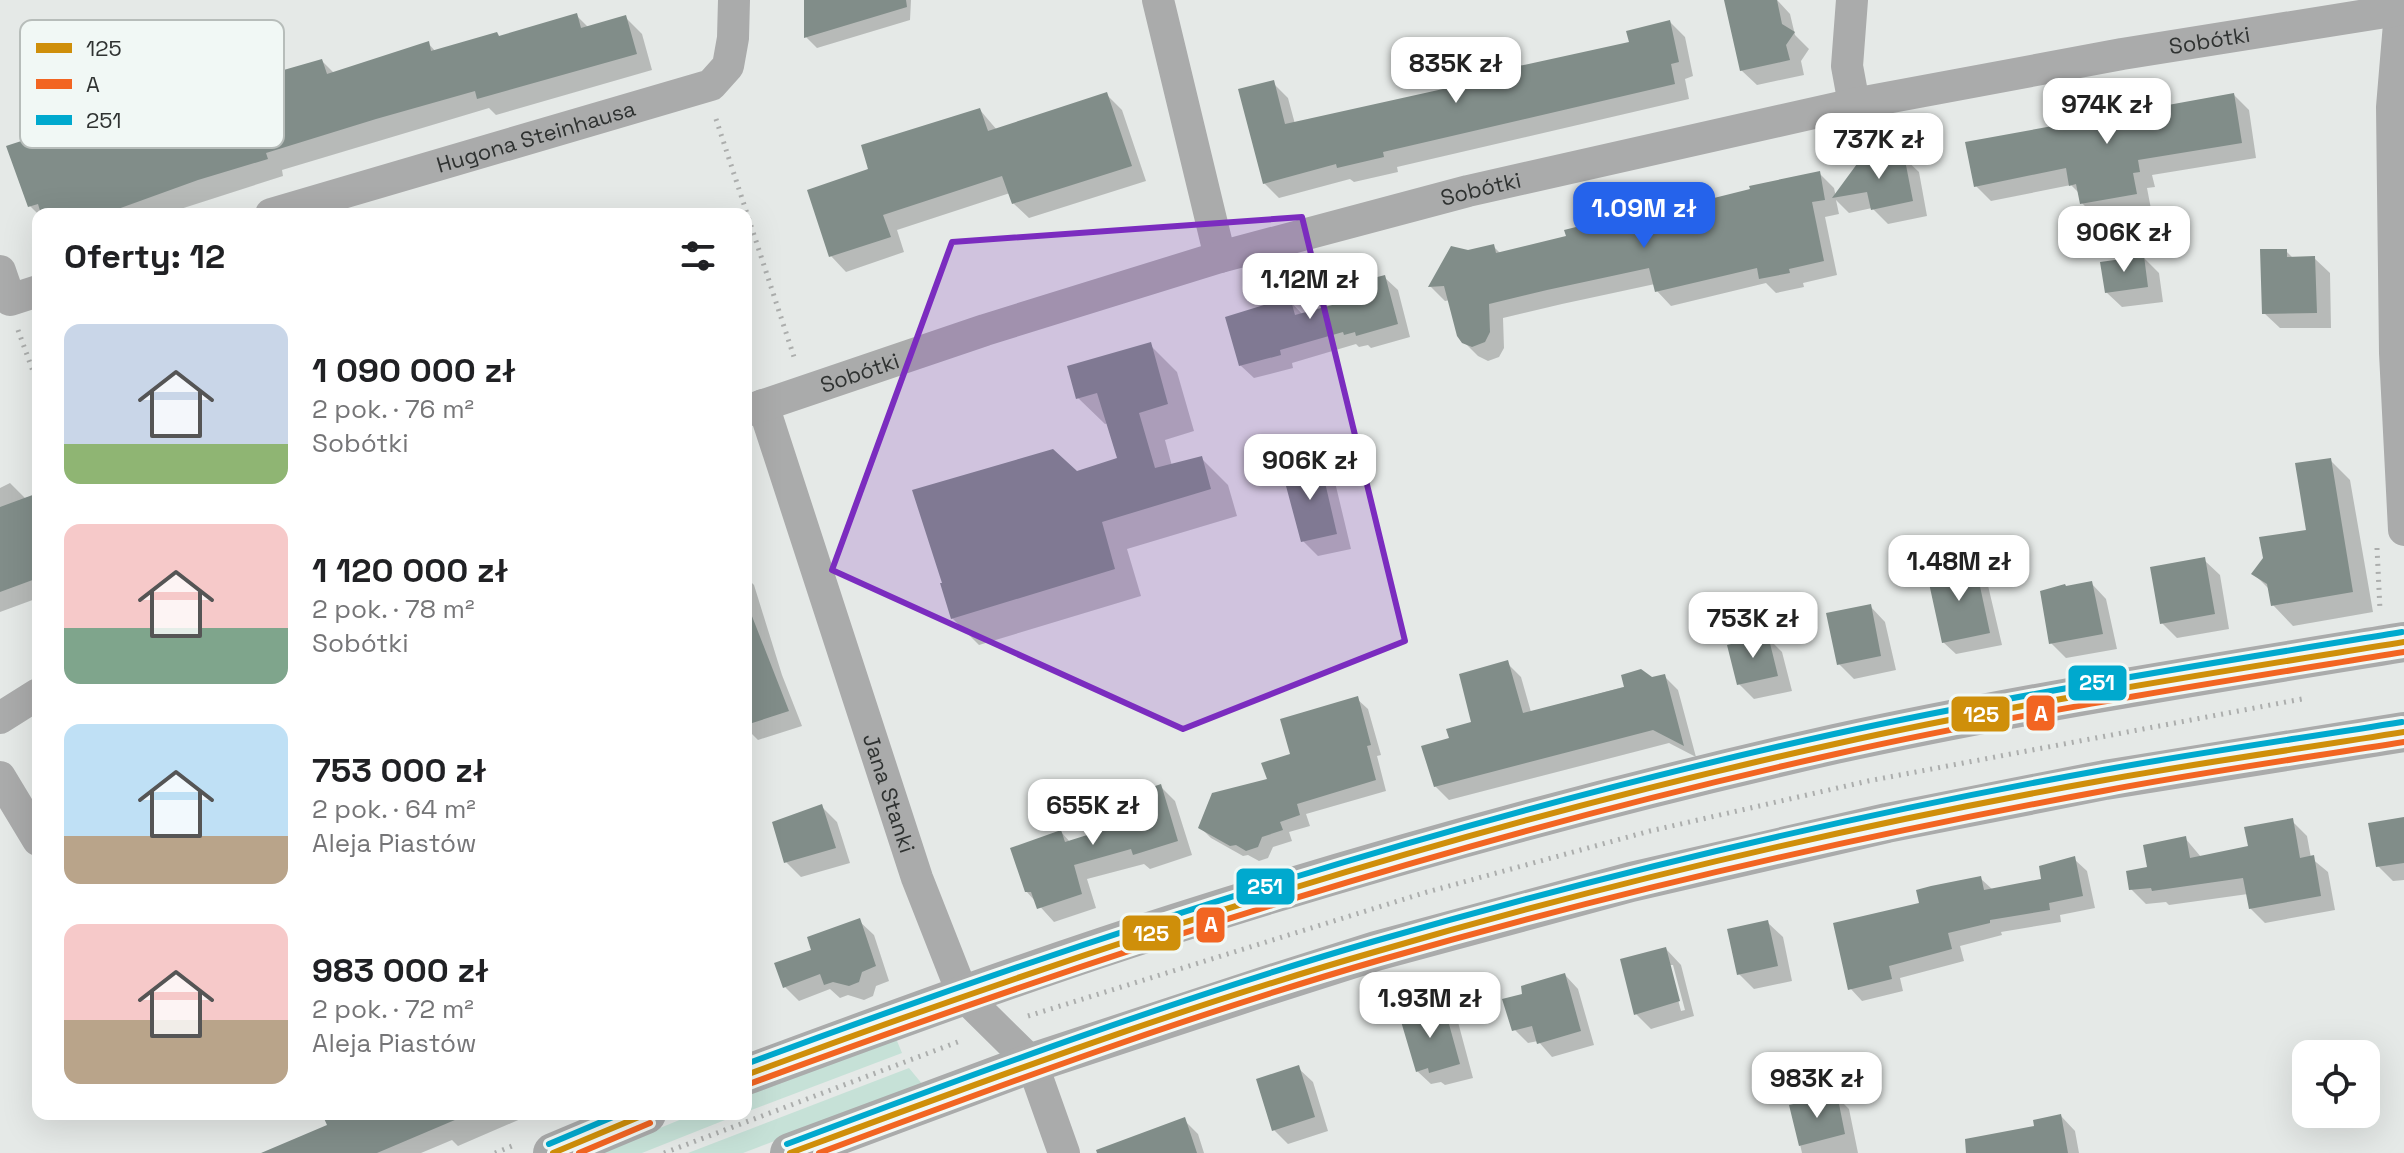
<!DOCTYPE html>
<html lang="pl">
<head>
<meta charset="utf-8">
<style>
	body { margin:0; font-family:"Space Grotesk",sans-serif; background:#f6f6f6; color:#202124; height:100vh; display:flex; flex-direction:column; font-size:30px; white-space:nowrap }
	* { box-sizing:border-box; margin:0 }
	p { font-size:26px; color:#757577 }
	.icon { flex:none; width:44px; height:44px; fill:none; stroke:currentColor; stroke-width:2; stroke-linecap:round; stroke-linejoin:round }
	.map { position:relative; flex:1; overflow:hidden }
	.drawer { position:absolute; left:32px; top:208px; width:720px; height:912px; display:flex; flex-direction:column; background:#fff; border-radius:16px; box-shadow:0 8px 32px #0002 }
	.drawer>* { flex:none }
	.controls { position:absolute; left:2292px; top:1040px; display:grid; gap:16px }
	.controls a { display:grid; place-items:center; width:88px; height:88px; border-radius:16px; background:#fff; box-shadow:0 8px 32px #0002; font-size:40px }
	.price { position:absolute; translate:-50% -68px; padding:0 18px; border-radius:16px; background:#fff; color:#222; font-size:26px; line-height:52px; filter:drop-shadow(0 2px 4px #0008) }
	.price::after { content:''; position:absolute; left:50%; top:48px; width:24px; height:18px; margin-left:-12px; background:inherit; clip-path:polygon(0 0,100% 0,50% 100%) }
	.price.on { background:#2563eb; color:#fff }
	ul { padding:0; list-style:none }
	li { display:flex; align-items:center; gap:24px; height:200px; padding:0 32px }
	li span { display:grid; place-items:center; flex:none; width:224px; height:160px; border-radius:16px; color:#555 }
	li>.icon { margin-inline-start:auto }
	span .icon { width:96px; height:96px; fill:#fffc; stroke-width:1 }
	li b { font-size:34px }
	h2 { display:flex; justify-content:space-between; align-items:center; height:96px; padding:0 32px; font-size:34px }
	.map>svg:first-child { display:block }
	.green { fill:#c6e1d7 }
	.shadow { fill:#0003; fill-rule:evenodd }
	.building { fill:#818d89 }
	.lines { fill:none; stroke-linecap:round; stroke-linejoin:round }
	.path { stroke:#acaead; stroke-width:5; stroke-dasharray:2 6; stroke-linecap:butt }
	.minor { stroke:#aaabab; stroke-width:32 }
	.tertiary { stroke:#aaabab; stroke-width:40 }
	.bus-1-casing { stroke:#f1f8f5; stroke-width:12 }
	.bus-2-casing { stroke:#f1f8f5; stroke-width:12 }
	.bus-3-casing { stroke:#f1f8f5; stroke-width:12 }
	.bus-1 { stroke:#cf8f0a; stroke-width:6 }
	.bus-2 { stroke:#f26522; stroke-width:6 }
	.bus-3 { stroke:#00a9ce; stroke-width:6 }
	.marked { fill:#7b2cbf; fill-opacity:0.2; stroke:#7b2cbf; stroke-width:6; stroke-linejoin:round }
	.labels { text-anchor:middle; dominant-baseline:central; stroke-width:8; stroke-linejoin:round; paint-order:stroke }
	.street-label { font-size:22px; fill:#2f3231; stroke:#f1f8f5 }
	.key { fill:#f1f8f5; stroke:#b7bdba; stroke-width:2 }
	.key-label { font-size:22px; fill:#2f3231 }
	.line-badge { stroke:#f1f8f5; stroke-width:3 }
	.badge-label { font-size:22px; text-anchor:middle; font-weight:bold; fill:#fff }
</style>
</head>
<body>
<div class="map">
<svg width="2404" height="1153" viewBox="0 0 2404 1153">
	<rect width="100%" height="100%" fill="#e5e9e7"/>
	<!-- green -->
	<path class="green" d="M895,1036L902,1053L746,1112V1094Z
		M909,1068L923,1085L743,1153H688Z
		M694,1114H740L642,1153H599Z"/>
	<!-- shadow -->
	<path class="shadow" d="M807,0H911L910,20L817,48L806,37Z
		M1771,0H1777L1790,14L1795,35L1809,49L1801,61L1804,75L1757,85L1741,70Z
		M577,16L589,28L625,17L642,34L652,70L496,115L489,108L282,170L283,176L165,214H38L30,206L241,72L251,81L322,61L334,73L428,43L436,52L501,38Z
		M1670,22L1685,37L1693,76L1685,79L1689,99L1397,167L1398,172L1354,182L1350,179L1279,198L1264,183L1273,83L1288,98L1295,124L1463,87L1517,61L1523,67L1631,44Z
		M1107,95L1122,110L1146,181L1029,218L1013,203L1010,193L897,230L904,252L846,272L831,256L871,170L980,110L997,130Z
		M2234,95L2249,110L2256,158L2152,175L2155,187L2147,188L2151,209L2097,219L2082,203L2080,194L2071,185L1991,201L1976,186Z
		M1903,157L1919,172L1927,216L1888,224L1872,208L1849,213L1836,200L1839,214L1825,217L1837,275L1803,283L1804,287L1776,293L1766,283L1671,306L1657,291L1655,284L1562,304L1503,318L1504,348L1499,357L1488,361L1478,356L1462,340L1450,300L1445,301L1430,286L1468,252L1493,246L1501,254L1568,238L1594,228L1819,173L1834,188L1836,197L1890,160Z
		M2286,251L2294,259L2314,258L2330,273L2331,328H2280L2264,313Z
		M2144,258L2159,273L2163,302L2122,307L2106,292Z
		M1384,277L1398,290L1410,337L1371,348L1368,345L1359,347L1356,344L1292,363L1293,368L1254,378L1240,365L1289,300L1303,315L1350,302Z
		M1150,345L1177,372L1194,431L1165,440L1172,466L1201,458L1228,485L1237,516L1127,549L1141,596L979,645L952,618L1076,473L1119,459L1109,423L1105,424L1078,398Z
		M2330,460L2350,480L2373,612L2293,626L2273,605L2270,590L2254,574L2308,532Z
		M1319,463L1334,478L1351,549L1318,556L1303,541Z
		M10,483L25,498L38,496V598L0,612V488Z
		M2204,560L2220,575L2229,629L2177,638L2162,623Z
		M1974,565L1986,577L2002,645L1956,654L1943,642Z
		M746,577L754,585L782,675L802,726L758,740L746,728Z
		M2091,583L2106,599L2117,649L2066,658L2051,643Z
		M1870,606L1885,622L1896,670L1854,679L1839,664Z
		M1767,637L1782,652L1792,691L1754,699L1739,684Z
		M1507,663L1521,677L1531,712L1664,676L1678,690L1696,757L1669,743L1449,800L1435,786L1451,740L1474,723Z
		M1357,699L1368,709L1381,755L1377,756L1386,791L1306,814L1310,826L1289,832L1292,841L1273,847L1268,858L1259,861L1248,855L1243,856L1211,838L1200,827L1269,780L1292,756Z
		M1160,786L1175,801L1192,855L1150,869L1144,864L1087,879L1096,908L1054,922L1026,891L1061,832L1071,843L1125,825Z
		M822,807L837,822L850,863L801,877L786,862Z
		M2404,820V880L2393,881L2378,866Z
		M2292,821L2307,836L2311,858L2328,872L2335,910L2265,923L2250,908L2248,894L2169,905L2166,902L2146,904L2131,889L2150,868L2185,838L2201,857L2250,847Z
		M2074,859L2087,871L2095,908L2060,915L2061,922L2001,932L2002,935L1960,946L1964,961L1900,978L1903,991L1862,1001L1850,988L1921,905L1980,878L1993,890L2044,881Z
		M859,921L874,935L889,981L876,986L873,996L864,1000L848,995L840,998L830,989L799,1001L785,987L776,964L814,951Z
		M1767,922L1783,937L1792,981L1754,989L1739,974Z
		M1666,949L1681,965L1694,1016L1651,1029L1636,1014ZM1669,965H1673L1685,1010L1681,1011Z
		M1565,975L1578,989L1594,1045L1552,1057L1538,1041L1528,1043L1514,1029L1525,996Z
		M1444,1008L1458,1022L1473,1078L1445,1085L1441,1082L1431,1084L1417,1071Z
		M1298,1068L1313,1082L1328,1131L1288,1144L1274,1130Z
		M1836,1096L1849,1109L1858,1153H1802L1791,1106Z
		M324,1114H532L458,1146L452,1140L421,1153H266L329,1126Z
		M2061,1116L2075,1131L2079,1153H2016L2037,1127Z
		M1184,1120L1198,1134L1204,1153H1144Z"/>
	<!-- building -->
	<path class="building" d="M804,0H906L907,7L804,38Z
		M1724,0H1777L1782,24L1795,32L1786,45L1790,60L1740,71Z
		M577,13L581,28L626,15L637,54L477,99L475,91L376,119L266,153L268,159L198,180L104,214H41L38,204L28,207L6,146L242,69L245,81L322,59L327,74L429,41L431,51L497,32L499,36Z
		M1670,20L1679,62L1671,64L1675,84L1383,152L1384,157L1337,168L1336,164L1263,184L1238,89L1274,80L1285,124L1461,85L1458,72L1518,59L1519,66L1629,42L1626,31Z
		M1107,92L1132,166L1012,204L1002,176L883,215L891,237L829,257L807,190L868,169L861,145L980,108L988,131Z
		M2234,93L2242,143L2138,160L2140,172L2133,173L2137,194L2080,204L2076,184L2069,186L2066,168L1974,187L1965,142Z
		M1879,151L1890,158L1904,155L1913,201L1871,210L1867,192L1832,198L1865,153Z
		M1820,171L1825,200L1812,202L1824,261L1789,269L1790,273L1759,279L1757,268L1655,292L1649,268L1547,290L1489,304L1490,332L1485,342L1472,347L1462,343L1457,336L1444,286L1428,287L1451,246L1468,250L1494,244L1496,253L1566,236L1564,230L1592,223V226L1674,208L1750,189L1749,186Z
		M2260,249H2287V257L2315,256L2317,313L2262,314Z
		M2144,256L2148,287L2105,293L2100,262Z
		M1385,275L1398,324L1356,336L1355,332L1344,335L1343,332L1280,350L1281,355L1239,366L1225,317L1290,297L1295,315L1347,301L1343,286Z
		M1151,342L1168,404L1139,413L1155,468L1202,456L1211,489L1102,522L1115,569L951,619L940,583H942L912,490L1053,449L1077,471L1117,458L1097,393L1076,399L1067,366Z
		M2331,458L2353,592L2271,606L2267,584L2251,574L2263,558L2259,537L2306,530L2295,463Z
		M1320,461L1337,534L1301,542L1282,471Z
		M38,493V578L0,592V507Z
		M2205,557L2215,614L2160,624L2150,567Z
		M1975,563L1990,633L1942,643L1927,574Z
		M2092,581L2103,634L2049,644L2040,591L2065,584L2066,586Z
		M1871,604L1881,656L1837,665L1826,613Z
		M748,606L789,711L746,725V607Z
		M1768,635L1778,676L1737,685L1727,645Z
		M1508,660L1523,713L1624,687L1621,675L1641,669L1652,677L1665,674L1684,746L1653,730L1434,787L1421,746L1449,738L1446,729L1471,722L1459,674Z
		M1358,696L1371,745L1367,746L1376,780L1297,804L1300,815L1280,822L1283,830L1262,837L1258,847L1246,851L1236,845L1230,846L1198,828L1212,793L1267,779L1261,763L1290,754L1280,719Z
		M1161,784L1178,841L1133,855L1131,849L1074,865L1082,894L1037,909L1031,892H1025L1010,848L1061,830L1065,842L1122,824L1114,800Z
		M822,804L836,848L784,863L772,822Z
		M2404,817V863L2376,867L2368,823Z
		M2293,818L2300,858L2314,855L2321,896L2249,909L2243,878L2152,891L2151,888L2129,890L2126,871L2147,867L2143,845L2186,836L2190,858L2248,846L2244,827Z
		M2075,856L2083,896L2049,903L2050,910L1990,920V923L1948,933L1952,949L1889,966L1892,979L1848,990L1833,923L1919,903L1916,890L1931,886L1981,876L1984,890L2041,879L2039,866Z
		M860,918L876,966L862,972L859,982L849,986L833,982L824,985L820,974L783,988L774,963L811,950L807,937Z
		M1768,920L1778,966L1737,975L1727,929Z
		M1666,947L1680,1001L1634,1015L1620,959Z
		M1565,973L1581,1031L1537,1044L1532,1026L1512,1031L1502,999L1522,994L1521,986Z
		M1444,1006L1460,1064L1429,1073L1428,1068L1416,1072L1400,1018Z
		M1299,1065L1315,1117L1272,1131L1256,1079Z
		M1837,1094L1845,1134L1799,1146L1789,1105Z
		M322,1114H469L377,1153H261L327,1125Z
		M2061,1114L2068,1153H1966L1965,1139L2034,1126L2033,1120Z
		M1185,1117L1197,1153H1097L1096,1150Z"/>
	<g class="lines">
		<!-- path -->
		<path class="path" d="M716,119L795,360
			M18,330L38,385
			M2377,548L2380,610
			M1028,1016L1427,892L1650,831L1868,781L2302,699
			M495,1153L517,1144
			M664,1153L963,1040"/>
		<!-- minor -->
		<g class="minor">
			<path d="M1158,0L1220,257"/>
			<path d="M1852,0L1847,66L1854,104"/>
			<path d="M2401,0L2392,107L2395,353L2404,530"/>
			<path id="s1" d="M271,214L711,85L728,66L733,38L734,0"/>
			<path d="M0,271L10,300L38,291"/>
			<path id="s2" d="M763,405L917,878L963,995L1032,1063L1064,1153"/>
			<path id="s3" d="M746,411L985,330L1220,257L1468,191L1854,104L2122,54L2404,9"/>
			<path d="M0,718L38,694"/>
			<path d="M0,777L38,840"/>
		</g>
		<!-- tertiary -->
		<path class="tertiary" d="M746,1075C889,1022 1032,969 1177,923C1393,854 1614,794 1835,744C2023,703 2214,673 2404,642
			M553,1153L646,1114
			M790,1153L1032,1063L1266,986L1376,951L1631,882L1887,823L2105,780L2404,732"/>
		<defs>
			<path id="bus-1" d="M746,1075C1102,943 1463,826 1835,744C2023,702 2214,673 2404,642
				M553,1153L646,1114
				M790,1153C984,1081 1179,1008 1378,951C1617,881 1860,824 2105,780C2205,762 2305,748 2404,732"/>
			<path id="bus-2" d="M749,1084C1107,952 1463,837 1836,754C2024,712 2214,683 2404,652
				M579,1153L650,1123
				M819,1153C1004,1084 1190,1015 1380,960C1618,891 1860,836 2103,791C2203,772 2304,758 2404,742"/>
			<path id="bus-3" d="M746,1064C1102,932 1463,816 1834,734C2022,693 2212,663 2402,632
				M549,1144L620,1114
				M787,1144C981,1071 1176,999 1375,941C1614,872 1858,814 2103,770C2203,752 2303,738 2402,722"/>
		</defs>
		<!-- bus-1 casing -->
		<use href="#bus-1" class="bus-1-casing"/>
		<!-- bus-2 casing -->
		<use href="#bus-2" class="bus-2-casing"/>
		<!-- bus-3 casing -->
		<use href="#bus-3" class="bus-3-casing"/>
		<!-- bus-1 -->
		<use href="#bus-1" class="bus-1"/>
		<!-- bus-2 -->
		<use href="#bus-2" class="bus-2"/>
		<!-- bus-3 -->
		<use href="#bus-3" class="bus-3"/>
	</g>
	<!-- marked area -->
	<path class="marked" d="M1302,217L1405,641L1183,729L832,570L952,242Z"/>
	<g class="labels">
		<!-- street labels -->
		<g class="street-label">
			<text stroke="none"><textPath href="#s3" startOffset="1512">Sobótki</textPath></text>
			<text stroke="none"><textPath href="#s1" startOffset="276">Hugona Steinhausa</textPath></text>
			<text stroke="none"><textPath href="#s3" startOffset="768">Sobótki</textPath></text>
			<text stroke="none"><textPath href="#s3" startOffset="120">Sobótki</textPath></text>
			<text stroke="none"><textPath href="#s2" startOffset="408">Jana Stanki</textPath></text>
		</g>
	</g>
	<!-- legend -->
	<rect x="20" y="20" width="264" height="128" rx="12" class="key"/>
	<rect x="36" y="43" width="36" height="10" fill="#cf8f0a"/>
	<rect x="36" y="79" width="36" height="10" fill="#f26522"/>
	<rect x="36" y="115" width="36" height="10" fill="#00a9ce"/>
	<g class="key-label">
		<text x="86" y="56">125</text>
		<text x="86" y="92">A</text>
		<text x="86" y="128">251</text>
	</g>
	<g class="line-badge">
		<rect x="2067" y="664" width="61" height="38" rx="8" fill="#00a9ce"/>
		<rect x="2025" y="694" width="31" height="38" rx="8" fill="#f26522"/>
		<rect x="1950" y="695" width="61" height="38" rx="8" fill="#cf8f0a"/>
		<rect x="1235" y="867" width="61" height="39" rx="8" fill="#00a9ce"/>
		<rect x="1195" y="906" width="31" height="38" rx="8" fill="#f26522"/>
		<rect x="1121" y="914" width="61" height="38" rx="8" fill="#cf8f0a"/>
	</g>
	<g class="badge-label">
		<text x="2097" y="690">251</text>
		<text x="2041" y="721">A</text>
		<text x="1981" y="722">125</text>
		<text x="1265" y="894">251</text>
		<text x="1211" y="932">A</text>
		<text x="1151" y="941">125</text>
	</g>
</svg>
<div class="controls">
<a><svg class="icon" aria-label="locate" viewBox="0 0 24 24"><circle cx="12" cy="12" r="6"/><path d="M12 2v4M12 18v4M2 12h4M18 12h4"/></svg></a>
</div>
<b class="price" style="left:1456px;top:105px">835K zł</b>
<b class="price" style="left:2107px;top:146px">974K zł</b>
<b class="price" style="left:1879px;top:181px">737K zł</b>
<b class="price on" style="left:1644px;top:250px">1.09M zł</b>
<b class="price" style="left:2124px;top:274px">906K zł</b>
<b class="price" style="left:1310px;top:321px">1.12M zł</b>
<b class="price" style="left:1310px;top:502px">906K zł</b>
<b class="price" style="left:1959px;top:603px">1.48M zł</b>
<b class="price" style="left:1753px;top:660px">753K zł</b>
<b class="price" style="left:1093px;top:847px">655K zł</b>
<b class="price" style="left:1430px;top:1040px">1.93M zł</b>
<b class="price" style="left:1817px;top:1120px">983K zł</b>
<section class="drawer">
<h2>Oferty: 12<svg class="icon" aria-label="filters" viewBox="0 0 24 24"><path d="M4 7h16M4 17h16"/><circle cx="9" cy="7" r="2"/><circle cx="15" cy="17" r="2"/></svg></h2>
<ul>
<li><span style="background:linear-gradient(#c9d6e8 75%,#8fb573 0)"><svg class="icon" aria-label="home" viewBox="0 0 24 24"><path d="M3 11l9-7 9 7M6 9v11h12V9"/></svg></span><div><b>1 090 000 zł</b><p>2 pok. · 76 m²</p><p>Sobótki</p></div></li>
<li><span style="background:linear-gradient(#f6c9c9 65%,#7fa58c 0)"><svg class="icon" aria-label="home" viewBox="0 0 24 24"><path d="M3 11l9-7 9 7M6 9v11h12V9"/></svg></span><div><b>1 120 000 zł</b><p>2 pok. · 78 m²</p><p>Sobótki</p></div></li>
<li><span style="background:linear-gradient(#bfe0f5 70%,#b9a48a 0)"><svg class="icon" aria-label="home" viewBox="0 0 24 24"><path d="M3 11l9-7 9 7M6 9v11h12V9"/></svg></span><div><b>753 000 zł</b><p>2 pok. · 64 m²</p><p>Aleja Piastów</p></div></li>
<li><span style="background:linear-gradient(#f6c9c9 60%,#b9a48a 0)"><svg class="icon" aria-label="home" viewBox="0 0 24 24"><path d="M3 11l9-7 9 7M6 9v11h12V9"/></svg></span><div><b>983 000 zł</b><p>2 pok. · 72 m²</p><p>Aleja Piastów</p></div></li>
</ul>
</section>
</div>
</body>
</html>
